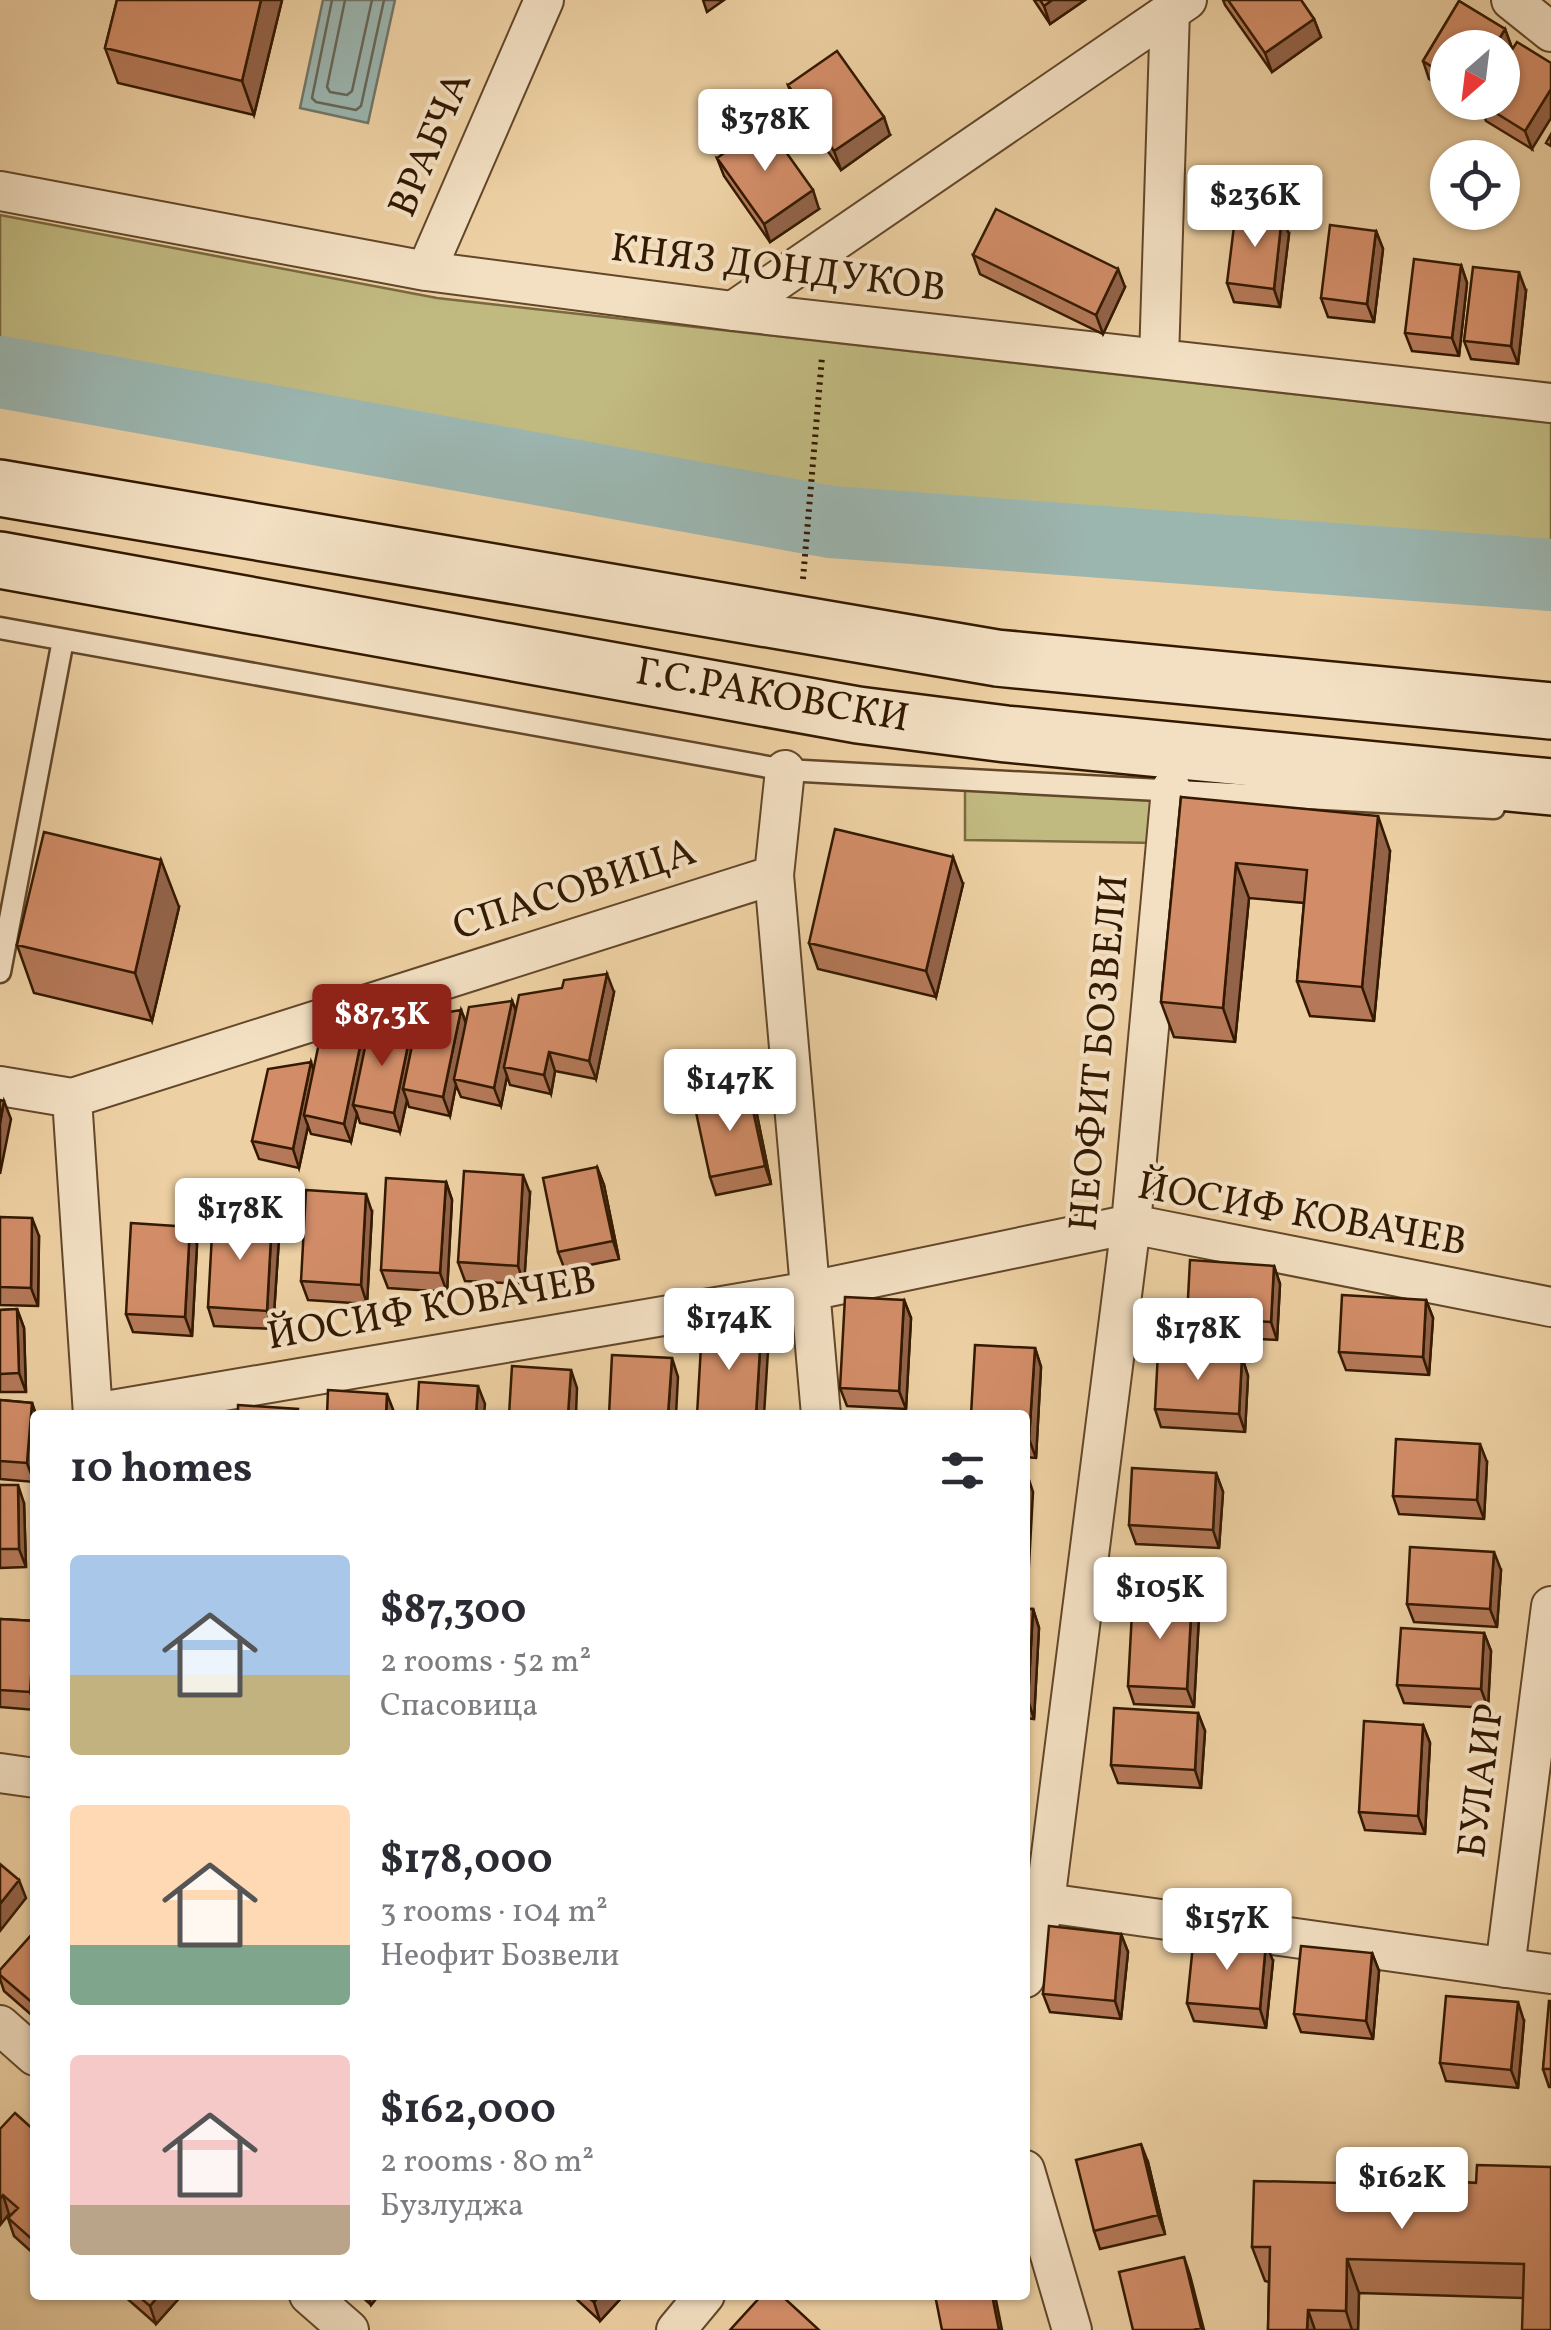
<!DOCTYPE html>
<html lang="en">
<head>
<meta charset="utf-8">
<style>
	body { margin:0; font-family:Vollkorn,serif; background:#f7f7f7; color:#2b2b33; height:100vh; display:flex; flex-direction:column; font-size:38px; white-space:nowrap }
	* { box-sizing:border-box; margin:0 }
	p { font-size:32px; color:#7c7c81 }
	.icon { flex:none; width:55px; height:55px; fill:none; stroke:currentColor; stroke-width:2; stroke-linecap:round; stroke-linejoin:round }
	.map { position:relative; flex:1; overflow:hidden }
	.drawer { position:absolute; left:30px; top:1410px; width:1000px; height:890px; display:flex; flex-direction:column; background:#fff; border-radius:10px; box-shadow:0 2px 8px #0004 }
	.drawer>* { flex:none }
	.needle { width:65px; rotate:208deg }
	.tools { position:absolute; left:1430px; top:30px; display:grid; gap:20px }
	.tools a { display:grid; place-items:center; width:90px; height:90px; border-radius:50%; background:#fff; box-shadow:0 2px 8px #0004; font-size:50px }
	.price { position:absolute; translate:-50% -85px; padding:0 22px; border-radius:10px; background:#fff; color:#222; font-size:32px; line-height:65px; filter:drop-shadow(0 2px 5px #0008) }
	.price::after { content:''; position:absolute; left:50%; top:60px; width:30px; height:22px; margin-left:-15px; background:inherit; clip-path:polygon(0 0,100% 0,50% 100%) }
	.price.selected { background:#8f2418; color:#fff }
	ul { padding:0; list-style:none }
	li { display:flex; align-items:center; gap:30px; height:250px; padding:0 40px }
	li span { display:grid; place-items:center; flex:none; width:280px; height:200px; border-radius:10px; color:#555 }
	li>.icon { margin-inline-start:auto }
	span .icon { width:120px; height:120px; fill:#fffc; stroke-width:1 }
	li b { font-size:42px }
	h2 { display:flex; justify-content:space-between; align-items:center; height:120px; padding:0 40px; font-size:42px }
	.map>svg:first-child { display:block }
	.green { fill:#c0b980; stroke:#7a6940; stroke-width:2.5 }
	.water { fill:#9bb5af; stroke:#717769; stroke-width:2.5 }
	.lines { fill:none; stroke-linecap:round; stroke-linejoin:round }
	.shore { stroke:#676758; stroke-width:2.5 }
	.river { stroke:#9bb5af; stroke-width:72 }
	.lane-casing { stroke:#624729; stroke-width:25 }
	.street-casing { stroke:#624729; stroke-width:42 }
	.secondary-casing { stroke:#331900; stroke-width:60 }
	.path { stroke:#331900; stroke-width:6; stroke-dasharray:2.5 5; stroke-linecap:butt }
	.lane { stroke:#f3e0c3; stroke-width:20 }
	.street { stroke:#f3e0c3; stroke-width:38 }
	.secondary { stroke:#f3e0c3; stroke-width:55 }
	.wall { fill:#b57959; stroke:#331900; stroke-width:2.5 }
	.shaded-wall { fill:#936349; stroke:#331900; stroke-width:2.5 }
	.building { fill:#d28d68; stroke:#331900; stroke-width:2.5 }
	.labels { text-anchor:middle; dominant-baseline:central; stroke-width:8; stroke-linejoin:round; paint-order:stroke }
	.street-label { font-size:40px; fill:#331900; stroke:#f3e0c3 }
</style>
</head>
<body>
<div class="map">
<svg width="1551" height="2330" viewBox="0 0 1551 2330">
	<rect width="100%" height="100%" fill="#edd0a3"/>
	<filter id="stains"><feTurbulence type="fractalNoise" baseFrequency=".002" numOctaves="4"/><feColorMatrix values="0 0 0 0 .2 0 0 0 0 .09 0 0 0 0 .02 0 0 0 .5 -.17"/></filter>
	<radialGradient id="worn" r=".72"><stop offset=".6" stop-color="#630" stop-opacity="0"/><stop offset="1" stop-color="#630" stop-opacity=".3"/></radialGradient>
	<!-- green -->
	<path class="green" d="M0,215L437,298L1551,423V576L831,522L0,372Z
		M965,786L1164,797L1158,843L965,840Z"/>
	<!-- water -->
	<path class="water" d="M323,0H395L368,123L300,108Z"/>
	<g class="lines">
		<!-- shore -->
		<path class="shore" d="M332,0L312,98L316,102L356,110L361,106L384,0
			M345,0L327,87L330,92L347,95L352,91L372,0"/>
		<!-- river -->
		<path class="river" d="M0,372L831,522L1551,575"/>
		<defs>
			<path id="lane" d="M0,628L785,770L1494,808
				M0,972L63,640"/>
			<path id="street" d="M1511,0L1551,32
				M0,191L426,271L733,311L1551,403
				M426,271L544,0
				M733,311L1187,0
				M1159,359L1170,11
				M785,770L774,875L821,1415
				M0,1086L72,1098L774,875
				M72,1098L93,1415
				M94,1413L810,1291L1131,1224L1551,1307
				M0,1773L35,1778
				M1025,1900L1551,1974
				M1505,1968L1551,1606
				M1025,1978L1045,1902L1131,1224L1171,789
				M0,2025L35,2056
				M1025,2170L1072,2330
				M309,2295L349,2330
				M676,2330L705,2295"/>
			<path id="secondary" d="M0,488L997,658L1551,711
				M0,560L858,715L1006,734L1551,787"/>
		</defs>
		<!-- lane casing -->
		<use href="#lane" class="lane-casing"/>
		<!-- street casing -->
		<use href="#street" class="street-casing"/>
		<!-- secondary casing -->
		<use href="#secondary" class="secondary-casing"/>
		<!-- path -->
		<path class="path" d="M803,579L822,357"/>
		<!-- lane -->
		<use href="#lane" class="lane"/>
		<!-- street -->
		<use href="#street" class="street"/>
		<!-- secondary -->
		<use href="#secondary" class="secondary"/>
	</g>
	<!-- wall -->
	<path class="wall" d="M117,0H282L254,115L118,83L105,48Z
		M1034,0H1085L1050,24Z
		M1223,0H1301L1314,19L1321,37L1272,72L1225,5Z
		M1459,1L1505,29L1512,48L1502,62V48H1448V91L1429,79L1423,61Z
		M1502,65L1532,149L1486,121L1480,103Z
		M788,85L890,135L841,170L794,103Z
		M717,158L819,209L770,242L724,176Z
		M1376,231L1383,249L1374,322L1328,317L1321,298Z
		M1289,234L1280,307L1234,302L1227,283Z
		M973,255L1125,287L1103,334L980,274Z
		M1461,265L1467,283L1459,356L1412,351L1405,333Z
		M1526,291L1518,364L1471,359L1464,341Z
		M1181,797L1390,851L1374,1021L1310,1016L1297,981L1304,903L1249,898L1235,1042L1174,1037L1161,1002Z
		M963,884L936,997L818,969L809,943Z
		M179,907L152,1021L34,993L17,945Z
		M614,992L596,1079L555,1071L551,1094L510,1085L507,1076L501,1106L461,1097L456,1085L450,1116L409,1107L407,1100L400,1132L360,1123L357,1114L351,1142L311,1134L308,1126L299,1168L259,1159L252,1141L314,1070L366,1046L414,1034L461,1010L466,1022L512,1001L516,1010Z
		M756,1110L771,1184L716,1195L710,1177Z
		M597,1167L604,1185L619,1259L565,1270L558,1252Z
		M446,1182L452,1200L447,1292L388,1288L381,1270Z
		M530,1193L524,1284L465,1281L458,1262Z
		M372,1212L367,1304L308,1300L301,1281Z
		M0,1217L39,1236L38,1306L0,1305Z
		M279,1238L273,1329L214,1326L208,1307Z
		M197,1245L192,1336L133,1332L126,1314Z
		M1274,1266L1280,1284L1277,1340L1194,1335L1187,1317Z
		M904,1300L911,1318L906,1409L847,1406L840,1388Z
		M1426,1300L1433,1318L1429,1375L1346,1370L1339,1352Z
		M17,1309L24,1328L26,1392H0V1310Z
		M1035,1348L1041,1367L1036,1458L1025,1457V1415Z
		M1242,1357L1248,1376L1245,1432L1161,1427L1155,1409Z
		M0,1400L32,1403L36,1415H35L34,1482L0,1479Z
		M1487,1462L1484,1519L1399,1514L1393,1496Z
		M1216,1473L1223,1492L1219,1548L1136,1544L1129,1525Z
		M0,1485L24,1503L26,1567L0,1568Z
		M1501,1570L1497,1627L1414,1622L1407,1604Z
		M1192,1597L1199,1616L1194,1707L1134,1704L1128,1686Z
		M1025,1609H1033L1039,1628L1034,1719L1025,1718Z
		M0,1619L35,1621V1710L0,1707Z
		M1484,1633L1491,1651L1488,1708L1404,1703L1397,1685Z
		M1198,1713L1205,1731L1201,1788L1118,1783L1111,1765Z
		M1423,1725L1430,1743L1425,1834L1365,1830L1359,1812Z
		M35,1931V2018L4,1991L0,1979V1970Z
		M1121,1934L1128,1952L1121,2019L1050,2012L1043,1994Z
		M1372,1953L1379,1971L1373,2039L1301,2032L1294,2014Z
		M1273,1961L1266,2028L1194,2021L1187,2003Z
		M1551,2001V2087H1549L1543,2069Z
		M1524,2021L1518,2088L1446,2081L1440,2063Z
		M0,2129L35,2131V2255L14,2236L8,2218L11,2215L9,2214L0,2223Z
		M1445,2157L1454,2182L1476,2183L1551,2167L1523,2298L1359,2293L1358,2330H1268L1269,2282L1265,2281L1252,2247Z
		M1148,2162L1165,2234L1100,2249L1094,2231Z
		M123,2295H182L156,2324Z
		M360,2295H379L371,2305Z
		M572,2295H624L600,2321Z"/>
	<!-- shaded-wall -->
	<path class="shaded-wall" d="M261,0H282L254,115L242,81Z
		M703,0H724L707,12Z
		M1052,0H1085L1050,24L1044,6Z
		M1314,19L1321,37L1272,72L1265,53Z
		M1505,29L1512,48L1502,62V48H1494Z
		M1551,89V118L1532,149L1525,131Z
		M884,117L890,135L841,170L834,151Z
		M813,190L819,209L770,242L764,224Z
		M1282,216L1289,234L1280,307L1274,289Z
		M1376,231L1383,249L1374,322L1367,304Z
		M1461,265L1467,283L1459,356L1452,338Z
		M1118,269L1125,287L1103,334L1096,315Z
		M1519,272L1526,291L1518,364L1511,346Z
		M1378,816L1390,851L1374,1021L1362,987Z
		M953,857L963,884L936,997L926,971Z
		M161,860L179,907L152,1021L135,973Z
		M1236,863L1249,898L1235,1042L1223,1008Z
		M607,974L614,992L596,1079L589,1061Z
		M512,1001L519,1019L504,1067L507,1076L501,1106L494,1088Z
		M461,1010L468,1029L454,1079L456,1085L450,1116L443,1097Z
		M412,1026L419,1045L403,1089L407,1100L400,1132L394,1113Z
		M362,1037L369,1055L353,1105L357,1114L351,1142L344,1124Z
		M549,1052L555,1071L551,1094L544,1075Z
		M311,1062L317,1081L304,1115L308,1126L299,1168L293,1149Z
		M749,1092L756,1110L771,1184L765,1166Z
		M4,1101L11,1119L0,1174V1123Z
		M597,1167L604,1185L619,1259L613,1241Z
		M523,1175L530,1193L524,1284L518,1266Z
		M446,1182L452,1200L447,1292L440,1273Z
		M366,1194L372,1212L367,1304L361,1285Z
		M32,1218L39,1236L38,1306L31,1288Z
		M272,1219L279,1238L273,1329L267,1311Z
		M190,1227L197,1245L192,1336L185,1317Z
		M1274,1266L1280,1284L1277,1340L1271,1322Z
		M904,1300L911,1318L906,1409L899,1391Z
		M1426,1300L1433,1318L1429,1375L1423,1357Z
		M17,1309L24,1328L26,1392L19,1373Z
		M761,1333L768,1351L764,1415H756Z
		M1035,1348L1041,1367L1036,1458L1029,1439Z
		M1242,1357L1248,1376L1245,1432L1239,1414Z
		M672,1358L678,1377L676,1415H668Z
		M571,1370L577,1388L576,1415H568Z
		M478,1386L485,1404L484,1415H476Z
		M387,1394L394,1412V1415H386Z
		M32,1403L36,1415H35L34,1482L27,1463Z
		M1480,1444L1487,1462L1484,1519L1477,1500Z
		M1216,1473L1223,1492L1219,1548L1213,1530Z
		M1027,1474L1033,1492L1028,1583L1025,1574Z
		M18,1485L24,1503L26,1567L19,1549Z
		M1494,1552L1501,1570L1497,1627L1490,1609Z
		M1192,1597L1199,1616L1194,1707L1187,1689Z
		M1033,1609L1039,1628L1034,1719L1028,1700Z
		M35,1622V1705L30,1692Z
		M1484,1633L1491,1651L1488,1708L1481,1689Z
		M1198,1713L1205,1731L1201,1788L1195,1770Z
		M1423,1725L1430,1743L1425,1834L1418,1816Z
		M19,1880L26,1898L0,1931V1904Z
		M1121,1934L1128,1952L1121,2019L1115,2001Z
		M1266,1943L1273,1961L1266,2028L1260,2009Z
		M1372,1953L1379,1971L1373,2039L1366,2021Z
		M1518,2002L1524,2021L1518,2088L1511,2070Z
		M1141,2144L1148,2162L1165,2234L1158,2215Z
		M1445,2157L1457,2191L1444,2181Z
		M3,2195L9,2214L1,2224L0,2199Z
		M1184,2257L1190,2275L1204,2330L1201,2328Z
		M1347,2259L1359,2293L1358,2330H1352L1346,2311Z
		M159,2295H182L156,2324L150,2306Z
		M368,2295H379L371,2305Z
		M600,2295H624L600,2321L594,2302Z
		M992,2295H995L1002,2330H999Z
		M1308,2310L1315,2330H1307Z"/>
	<!-- building -->
	<path class="building" d="M117,0H261L242,81L105,48Z
		M1040,0H1052L1044,6Z
		M1228,0H1301L1314,19L1265,53Z
		M1459,1L1505,29L1494,48H1448V77L1423,61Z
		M1517,42L1551,63V89L1525,131L1480,103L1502,102V65Z
		M837,51L884,117L834,151L788,85Z
		M766,124L813,190L764,224L717,158Z
		M1551,134V146L1546,143Z
		M996,209L1118,269L1096,315L973,255Z
		M1236,210L1282,216L1274,289L1227,283Z
		M1330,225L1376,231L1367,304L1321,298Z
		M1414,259L1461,265L1452,338L1405,333Z
		M1473,267L1519,272L1511,346L1464,341Z
		M1181,797L1378,816L1362,987L1297,981L1307,870L1236,863L1223,1008L1161,1002Z
		M835,829L953,857L926,971L809,943Z
		M44,832L161,860L135,973L17,945Z
		M607,974L589,1061L549,1052L544,1075L504,1067L519,995L562,988L564,980Z
		M512,1001L494,1088L454,1079L469,1007Z
		M461,1010L443,1097L403,1089L418,1017Z
		M412,1026L394,1113L353,1105L368,1033Z
		M362,1037L344,1124L304,1115L319,1043Z
		M311,1062L293,1149L252,1141L268,1069Z
		M749,1092L765,1166L710,1177L694,1103Z
		M0,1100L4,1101L0,1123Z
		M597,1167L613,1241L558,1252L543,1178Z
		M464,1171L523,1175L518,1266L458,1262Z
		M386,1178L446,1182L440,1273L381,1270Z
		M306,1190L366,1194L361,1285L301,1281Z
		M213,1216L272,1219L267,1311L208,1307Z
		M0,1217L32,1218L31,1288L0,1287Z
		M131,1223L190,1227L185,1317L126,1314Z
		M1190,1260L1274,1266L1271,1322L1187,1317Z
		M1342,1295L1426,1300L1423,1357L1339,1352Z
		M845,1297L904,1300L899,1391L840,1388Z
		M17,1309L19,1373L0,1374V1310Z
		M702,1329L761,1333L756,1415H697Z
		M975,1345L1035,1348L1029,1439H1025V1415H971Z
		M1158,1352L1242,1357L1239,1414L1155,1409Z
		M612,1355L672,1358L668,1415H609Z
		M512,1366L571,1370L568,1415H509Z
		M419,1382L478,1386L476,1415H417Z
		M328,1390L387,1394L386,1415H327Z
		M0,1400L32,1403L27,1463L0,1461Z
		M238,1405L298,1409L297,1415H238Z
		M1396,1439L1480,1444L1477,1500L1393,1496Z
		M1132,1468L1216,1473L1213,1530L1129,1525Z
		M0,1485H18L19,1549H0Z
		M1410,1547L1494,1552L1490,1609L1407,1604Z
		M1133,1594L1192,1597L1187,1689L1128,1686Z
		M1025,1609H1033L1028,1700H1025Z
		M0,1619L35,1621L30,1692L0,1690Z
		M1401,1628L1484,1633L1481,1689L1397,1685Z
		M1114,1708L1198,1713L1195,1770L1111,1765Z
		M1364,1721L1423,1725L1418,1816L1359,1812Z
		M0,1864L19,1880L0,1904Z
		M1049,1926L1121,1934L1115,2001L1043,1994Z
		M35,1931V2005L0,1975V1970Z
		M1194,1935L1266,1943L1260,2009L1187,2003Z
		M1301,1946L1372,1953L1366,2021L1294,2014Z
		M1446,1996L1518,2002L1511,2070L1440,2063Z
		M1549,2001H1551V2069H1543Z
		M15,2113L35,2131V2242L8,2218L18,2208L3,2195L0,2199V2129Z
		M1141,2144L1158,2215L1094,2231L1076,2160Z
		M1386,2155L1445,2157L1444,2181L1476,2183L1477,2165L1551,2167V2330H1522L1524,2264L1347,2259L1346,2311L1308,2310L1307,2330H1268L1270,2247H1252L1254,2181L1385,2184Z
		M1184,2257L1201,2328L1193,2330H1133L1119,2272Z
		M137,2295H159L150,2306Z
		M585,2295H600L594,2302Z
		M762,2295H781L819,2330H730Z
		M935,2295H992L999,2330H942Z"/>
	<g class="labels">
		<!-- street labels -->
		<g class="street-label">
			<text transform="translate(432 145) rotate(-67)">ВРАБЧА</text>
			<text transform="translate(778 270) rotate(7)">КНЯЗ ДОНДУКОВ</text>
			<text transform="translate(772 697) rotate(10)">Г.С.РАКОВСКИ</text>
			<text transform="translate(575 891) rotate(-18)">СПАСОВИЦА</text>
			<text transform="translate(1101 1053) rotate(-85)">НЕОФИТ БОЗВЕЛИ</text>
			<text transform="translate(1302 1216) rotate(10)">ЙОСИФ КОВАЧЕВ</text>
			<text transform="translate(432 1310) rotate(-10)">ЙОСИФ КОВАЧЕВ</text>
			<text transform="translate(1483 1781) rotate(-83)">БУЛАИР</text>
		</g>
	</g>
	<rect width="100%" height="100%" filter="url(#stains)"/>
	<rect width="100%" height="100%" fill="url(#worn)"/>
</svg>
<div class="tools">
<a><svg class="needle" viewBox="-14 -14 28 28"><path d="M0-13l5 13h-10z" fill="#e53935"/><path d="M0 13l5-13h-10z" fill="#7c7c81"/></svg></a>
<a><svg class="icon" aria-label="locate" viewBox="0 0 24 24"><circle cx="12" cy="12" r="6"/><path d="M12 2v4M12 18v4M2 12h4M18 12h4"/></svg></a>
</div>
<b class="price" style="left:765px;top:174px">$378K</b>
<b class="price" style="left:1255px;top:250px">$236K</b>
<b class="price selected" style="left:382px;top:1069px">$87.3K</b>
<b class="price" style="left:730px;top:1134px">$147K</b>
<b class="price" style="left:240px;top:1263px">$178K</b>
<b class="price" style="left:729px;top:1373px">$174K</b>
<b class="price" style="left:1198px;top:1383px">$178K</b>
<b class="price" style="left:1160px;top:1642px">$105K</b>
<b class="price" style="left:1227px;top:1973px">$157K</b>
<b class="price" style="left:1402px;top:2232px">$162K</b>
<section class="drawer">
<h2>10 homes<svg class="icon" aria-label="filters" viewBox="0 0 24 24"><path d="M4 7h16M4 17h16"/><circle cx="9" cy="7" r="2"/><circle cx="15" cy="17" r="2"/></svg></h2>
<ul>
<li><span style="background:linear-gradient(#a9c7e8 60%,#c2b280 0)"><svg class="icon" aria-label="home" viewBox="0 0 24 24"><path d="M3 11l9-7 9 7M6 9v11h12V9"/></svg></span><div><b>$87,300</b><p>2 rooms · 52 m²</p><p>Спасовица</p></div></li>
<li><span style="background:linear-gradient(#ffd9b3 70%,#7fa58c 0)"><svg class="icon" aria-label="home" viewBox="0 0 24 24"><path d="M3 11l9-7 9 7M6 9v11h12V9"/></svg></span><div><b>$178,000</b><p>3 rooms · 104 m²</p><p>Неофит Бозвели</p></div></li>
<li><span style="background:linear-gradient(#f6c9c9 75%,#b9a48a 0)"><svg class="icon" aria-label="home" viewBox="0 0 24 24"><path d="M3 11l9-7 9 7M6 9v11h12V9"/></svg></span><div><b>$162,000</b><p>2 rooms · 80 m²</p><p>Бузлуджа</p></div></li>
</ul>
</section>
</div>
</body>
</html>
